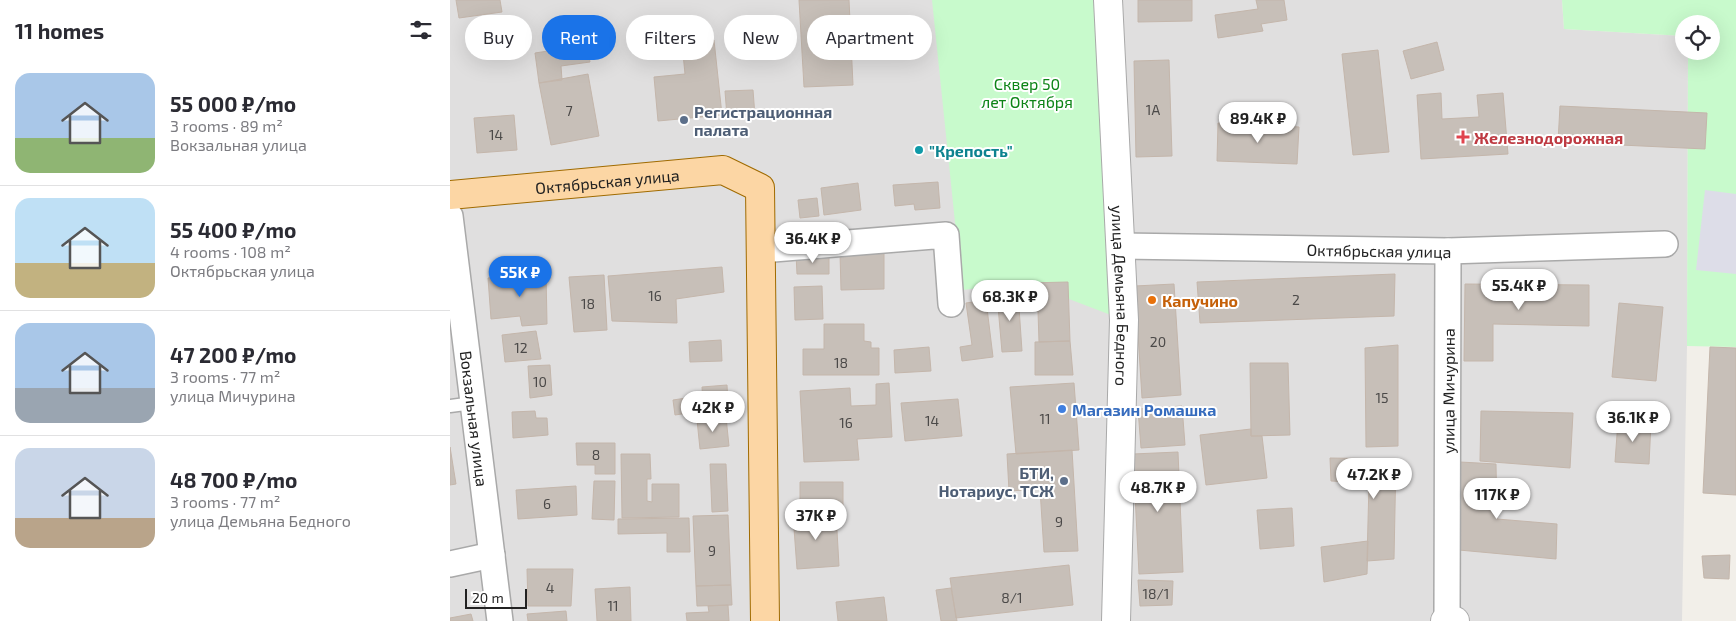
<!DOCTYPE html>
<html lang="en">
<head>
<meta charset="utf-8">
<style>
	body { margin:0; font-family:"Exo 2",sans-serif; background:#f2f2f3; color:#2b2b33; height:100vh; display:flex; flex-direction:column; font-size:19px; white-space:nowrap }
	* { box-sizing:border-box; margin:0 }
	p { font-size:16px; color:#7c7c81 }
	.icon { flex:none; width:28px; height:28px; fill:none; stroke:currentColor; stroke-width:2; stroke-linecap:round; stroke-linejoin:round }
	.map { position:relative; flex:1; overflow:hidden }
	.sheet { display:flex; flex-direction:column; background:#fff; width:450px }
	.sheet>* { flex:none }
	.guide { position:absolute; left:15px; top:15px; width:475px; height:45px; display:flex; gap:10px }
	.controls { position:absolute; left:1225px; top:15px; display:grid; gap:10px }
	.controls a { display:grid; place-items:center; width:45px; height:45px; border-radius:50%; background:#fff; box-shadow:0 5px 20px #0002; font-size:25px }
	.scale { position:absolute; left:15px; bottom:12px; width:62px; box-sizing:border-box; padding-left:5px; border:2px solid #222; border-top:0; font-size:14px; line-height:18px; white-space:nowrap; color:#222; -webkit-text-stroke:4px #fff; paint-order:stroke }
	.price { position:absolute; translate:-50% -42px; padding:0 11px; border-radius:18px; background:#fff; color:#222; font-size:16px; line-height:32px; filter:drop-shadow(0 1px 2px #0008) }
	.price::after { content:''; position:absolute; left:50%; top:30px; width:15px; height:11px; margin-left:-8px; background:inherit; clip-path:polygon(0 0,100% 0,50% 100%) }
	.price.active { background:#1a73e8; color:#fff }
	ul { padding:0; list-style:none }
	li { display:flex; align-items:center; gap:15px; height:125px; padding:0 15px }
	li+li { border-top:1px solid #e1e1e2 }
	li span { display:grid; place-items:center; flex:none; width:140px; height:100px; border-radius:15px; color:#555 }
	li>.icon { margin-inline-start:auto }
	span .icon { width:60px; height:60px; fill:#fffc; stroke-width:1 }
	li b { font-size:21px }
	h2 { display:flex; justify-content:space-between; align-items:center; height:60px; padding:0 15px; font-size:21px }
	.pill { padding:0 18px; border-radius:22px; background:#fff; box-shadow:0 5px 20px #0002; font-size:18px; line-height:45px }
	.pill.active { background:#1a73e8; color:#fff }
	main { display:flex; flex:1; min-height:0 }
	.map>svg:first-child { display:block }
	.residential { fill:#e0dfdf }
	.park { fill:#c8facc }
	.plaza { fill:#dddde8 }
	.building { fill:#c7bfb8; stroke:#c4b6ab }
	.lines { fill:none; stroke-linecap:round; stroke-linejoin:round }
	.service-casing { stroke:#a9a9a9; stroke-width:15 }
	.minor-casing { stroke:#a9a9a9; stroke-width:28 }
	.tertiary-casing { stroke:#a9a9a9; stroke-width:30 }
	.primary-casing { stroke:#a06b00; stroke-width:30 }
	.service { stroke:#fff; stroke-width:12 }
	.minor { stroke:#fff; stroke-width:25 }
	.tertiary { stroke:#fff; stroke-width:28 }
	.primary { stroke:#fcd6a4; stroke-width:28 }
	.service-dot { fill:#5c6f8a; stroke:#fff; stroke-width:2 }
	.health-dot { fill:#e0444e; stroke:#fff; stroke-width:2 }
	.culture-dot { fill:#0f9aa8; stroke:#fff; stroke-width:2 }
	.food-dot { fill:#e8710a; stroke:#fff; stroke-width:2 }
	.shop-dot { fill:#3f7fe0; stroke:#fff; stroke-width:2 }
	.labels { text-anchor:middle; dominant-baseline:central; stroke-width:4; stroke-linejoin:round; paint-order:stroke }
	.number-label { font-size:14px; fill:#4b4948 }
	.park-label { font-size:16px; fill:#0c8416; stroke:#fff }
	.service-label { font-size:16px; font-weight:bold; fill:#4e5e75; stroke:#fff; text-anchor:start }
	.health-label { font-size:16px; font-weight:bold; fill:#be3a42; stroke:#fff; text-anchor:start }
	.culture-label { font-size:16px; font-weight:bold; fill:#0d838f; stroke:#fff; text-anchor:start }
	.street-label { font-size:16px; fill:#222; stroke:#fff }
	.food-label { font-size:16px; font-weight:bold; fill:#c56008; stroke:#fff; text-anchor:start }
	.shop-label { font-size:16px; font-weight:bold; fill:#366cbe; stroke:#fff; text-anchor:start }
</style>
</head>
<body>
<main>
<section class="sheet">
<h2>11 homes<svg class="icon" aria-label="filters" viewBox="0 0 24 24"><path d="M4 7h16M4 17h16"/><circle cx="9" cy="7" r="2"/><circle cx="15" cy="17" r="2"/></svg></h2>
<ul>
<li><span style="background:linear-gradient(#a9c7e8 65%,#8fb573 0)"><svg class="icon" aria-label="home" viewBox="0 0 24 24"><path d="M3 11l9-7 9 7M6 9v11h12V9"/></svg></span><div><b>55 000 ₽/mo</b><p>3 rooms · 89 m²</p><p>Вокзальная улица</p></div></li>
<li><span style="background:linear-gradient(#bfe0f5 65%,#c2b280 0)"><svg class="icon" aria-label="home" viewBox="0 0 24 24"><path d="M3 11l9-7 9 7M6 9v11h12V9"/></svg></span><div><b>55 400 ₽/mo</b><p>4 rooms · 108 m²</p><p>Октябрьская улица</p></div></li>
<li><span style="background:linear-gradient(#a9c7e8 65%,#9aa5b1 0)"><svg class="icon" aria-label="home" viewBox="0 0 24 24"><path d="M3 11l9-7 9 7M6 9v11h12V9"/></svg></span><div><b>47 200 ₽/mo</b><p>3 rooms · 77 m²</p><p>улица Мичурина</p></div></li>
<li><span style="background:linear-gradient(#c9d6e8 70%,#b9a48a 0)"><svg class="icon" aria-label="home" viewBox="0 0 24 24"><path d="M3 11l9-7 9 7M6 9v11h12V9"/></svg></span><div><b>48 700 ₽/mo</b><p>3 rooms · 77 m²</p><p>улица Демьяна Бедного</p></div></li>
</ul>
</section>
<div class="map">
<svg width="1286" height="621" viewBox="0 0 1286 621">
	<rect width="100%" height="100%" fill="#f2efe9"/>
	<!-- residential -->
	<path class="residential" d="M0,0H1112L1114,29L1234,36V51H1238L1237,346L1232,621H0Z"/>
	<!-- park -->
	<path class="park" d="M482,0H658L674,320L577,283L512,290Z
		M1112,0H1286V347L1237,346L1238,51H1261V24H1234V36L1114,29Z"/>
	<!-- plaza -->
	<path class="plaza" d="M1255,190L1286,194V274L1246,270Z"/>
	<!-- building -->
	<path class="building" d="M6,0H50L52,12L9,18Z
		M349,0H399L403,85L354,87Z
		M688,0H742V21L688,22Z
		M806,0H834L837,20L811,24L813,31L768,38L765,15L808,9Z
		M264,40L272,115L208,121L204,77L235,74L232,43Z
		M987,42L994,70L961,79L953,51Z
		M137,45L140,62L111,66L112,80L89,83L85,53Z
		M928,50L939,152L903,155L892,54Z
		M719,60L722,156L686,157L684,61Z
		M138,74L149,136L101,145L89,83Z
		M303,90L305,116L277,117L275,91Z
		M991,93L992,119L1029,117L1027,95L1053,93L1058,154L971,159L967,95Z
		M1110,106L1257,113L1255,149L1108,142Z
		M64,115L67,150L27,153L24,118Z
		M768,123L849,127L847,164L767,161Z
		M488,182L490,208L465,210L464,204L445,206L443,185Z
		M408,183L411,210L374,215L371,188Z
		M367,198L369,216L350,218L348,200Z
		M379,253V274H347L346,254Z
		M390,253H434V289L391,290Z
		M272,267L274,292L226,299L227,323L162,321L158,276Z
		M96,273L97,324L72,326L70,316L41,319L38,278Z
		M945,274L944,316L750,323L747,282Z
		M154,275L157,330L124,332L119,277Z
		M618,282L620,341L589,342L588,311L579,308L577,283Z
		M724,284L731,395L692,398L685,286Z
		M1015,284L1139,285V326L1043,324V361H1014Z
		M372,286L373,319L345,320L344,287Z
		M568,293L572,351L552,352L547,295Z
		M536,300L543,357L512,361L510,347L522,345L516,303Z
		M1169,303L1213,307L1206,381L1162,377Z
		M374,324H414V341L421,342V348H429V375H353V349H374Z
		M86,331L91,359L55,362L52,335Z
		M271,340L272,361L240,362L239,342Z
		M620,341L623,375H585V342Z
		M948,345V446L916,447L915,348Z
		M479,347L481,371L445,373L444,350Z
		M1260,347L1286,348V495L1253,493Z
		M800,363H838L840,435L801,436Z
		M100,365L102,395L80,398L78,366Z
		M439,383L442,437L407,439L409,460L354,462L350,391L400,388L401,406L426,405V384Z
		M624,383L629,450L566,454L560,387Z
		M277,385L278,403L253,405L252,387Z
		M243,397L245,412L225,415L223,400Z
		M508,399L512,436L455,441L451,403Z
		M732,406L735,445L691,448L688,409Z
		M85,411L86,418H97L98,435L63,438L62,412Z
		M1031,411L1123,413L1120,468L1030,461Z
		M276,417L279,446L250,449L247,420Z
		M1168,421L1201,423L1199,464L1165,462Z
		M801,429V436H812L817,478L756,485L750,435Z
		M126,443H165V474H145V465H127Z
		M0,447L6,484L0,485Z
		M622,450L628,551L594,552L590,489L559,491L557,454Z
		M728,452L733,572L689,574L683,454Z
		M171,454H200L201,479H197V501L202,502V484H229V517L172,518Z
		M880,458L946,459L944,559L917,561L919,483L881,481Z
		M1010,462L1046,464L1047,519L1107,524L1106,559L1009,550Z
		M260,464H276L278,511L262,512Z
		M144,481H165L164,520L142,519Z
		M350,482H393V508H350Z
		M126,486L127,515L68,519L66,490Z
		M842,508L844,546L810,549L807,510Z
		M386,513L389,566L347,569L343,515Z
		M278,515L281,585L246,586L243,516Z
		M239,518L240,552H217V533L168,534V519Z
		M918,541L917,574L874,582L871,547Z
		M1280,555L1279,579L1254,578L1252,556Z
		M619,565L623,605L506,618L500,578Z
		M77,569H123L121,606H78Z
		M688,580L723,581L722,605L690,606Z
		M281,585L282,605L247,606L246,586Z
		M180,587L181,621H147L145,589Z
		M501,588L507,621H491L486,590Z
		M434,597L437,621H388L386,602Z
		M278,605L279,621H237L236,613L259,612L258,606Z
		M116,611L117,621H78L77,614Z
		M21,614L23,621H0V618Z"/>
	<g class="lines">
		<defs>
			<path id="service" d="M0,406L23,403"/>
			<g id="minor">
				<path id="s1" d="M0,216L50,621"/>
				<path id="s2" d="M671,246L998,251L1215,244"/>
				<path d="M311,250L496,235L501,304"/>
				<path d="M0,564L42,555"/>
				<path id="s3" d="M997,621L998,251"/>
			</g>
			<g id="tertiary">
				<path id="s4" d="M658,0L674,320L666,621"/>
				<path d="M995,621H1005"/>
			</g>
			<g id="primary">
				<path id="s5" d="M0,195L273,170L310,188L315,621"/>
			</g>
		</defs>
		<!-- service casing -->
		<use href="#service" class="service-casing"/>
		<!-- minor casing -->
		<use href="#minor" class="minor-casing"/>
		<!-- tertiary casing -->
		<use href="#tertiary" class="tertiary-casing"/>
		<!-- primary casing -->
		<use href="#primary" class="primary-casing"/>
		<!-- service -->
		<use href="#service" class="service"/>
		<!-- minor -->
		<use href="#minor" class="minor"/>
		<!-- tertiary -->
		<use href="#tertiary" class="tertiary"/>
		<!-- primary -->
		<use href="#primary" class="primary"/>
	</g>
	<!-- markers -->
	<g class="service-dot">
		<circle cx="234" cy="120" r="5"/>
		<circle cx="614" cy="481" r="5"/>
	</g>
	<path class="health-dot" d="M1010.5 129.5h5v5h5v5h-5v5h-5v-5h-5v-5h5z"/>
	<circle class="culture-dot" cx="469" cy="150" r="5"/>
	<circle class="food-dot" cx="702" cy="300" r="5"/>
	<circle class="shop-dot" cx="612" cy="409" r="5"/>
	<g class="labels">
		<!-- number labels -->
		<g class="number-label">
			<text x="703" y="109">1А</text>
			<text x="119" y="110">7</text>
			<text x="46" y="134">14</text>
			<text x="205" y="295">16</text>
			<text x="846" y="299">2</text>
			<text x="138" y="303">18</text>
			<text x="708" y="341">20</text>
			<text x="71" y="347">12</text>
			<text x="391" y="362">18</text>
			<text x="90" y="381">10</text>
			<text x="932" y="397">15</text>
			<text x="595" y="418">11</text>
			<text x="482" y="420">14</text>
			<text x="396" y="422">16</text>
			<text x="146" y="454">8</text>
			<text x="97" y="503">6</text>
			<text x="609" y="521">9</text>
			<text x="262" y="550">9</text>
			<text x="100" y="587">4</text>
			<text x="706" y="593">18/1</text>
			<text x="562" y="597">8/1</text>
			<text x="163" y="605">11</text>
		</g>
		<!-- park labels -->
		<g class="park-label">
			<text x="577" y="83">Сквер 50<tspan x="577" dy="18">лет Октября</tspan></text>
		</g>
		<!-- service labels -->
		<g class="service-label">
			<text x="244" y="111">Регистрационная<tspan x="244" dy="18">палата</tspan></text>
			<text x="604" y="472" text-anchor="end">БТИ,<tspan x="604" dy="18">Нотариус, ТСЖ</tspan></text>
		</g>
		<!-- health labels -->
		<g class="health-label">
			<text x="1024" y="137">Железнодорожная</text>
		</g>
		<!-- culture labels -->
		<g class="culture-label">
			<text x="479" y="150">"Крепость"</text>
		</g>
		<!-- street labels -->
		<g class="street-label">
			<text stroke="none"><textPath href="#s5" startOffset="158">Октябрьская улица</textPath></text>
			<text stroke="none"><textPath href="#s2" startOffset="258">Октябрьская улица</textPath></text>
			<text stroke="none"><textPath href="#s4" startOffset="296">улица Демьяна Бедного</textPath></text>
			<text stroke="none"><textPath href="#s3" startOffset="230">улица Мичурина</textPath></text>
			<text stroke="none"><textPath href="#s1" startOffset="204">Вокзальная улица</textPath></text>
		</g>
		<!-- food labels -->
		<g class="food-label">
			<text x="712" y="300">Капучино</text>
		</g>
		<!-- shop labels -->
		<g class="shop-label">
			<text x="622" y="409">Магазин Ромашка</text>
		</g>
	</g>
</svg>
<div class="controls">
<a><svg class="icon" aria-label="locate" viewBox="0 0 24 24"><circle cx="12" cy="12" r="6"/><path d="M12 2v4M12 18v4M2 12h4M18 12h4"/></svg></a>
</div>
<div class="scale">20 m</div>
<b class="price" style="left:808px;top:144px">89.4K ₽</b>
<b class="price" style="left:363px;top:264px">36.4K ₽</b>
<b class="price active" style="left:70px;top:298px">55K ₽</b>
<b class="price" style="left:1069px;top:311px">55.4K ₽</b>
<b class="price" style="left:560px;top:322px">68.3K ₽</b>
<b class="price" style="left:263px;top:433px">42K ₽</b>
<b class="price" style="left:1183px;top:443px">36.1K ₽</b>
<b class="price" style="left:924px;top:500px">47.2K ₽</b>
<b class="price" style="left:708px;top:513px">48.7K ₽</b>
<b class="price" style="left:1047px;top:520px">117K ₽</b>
<b class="price" style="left:366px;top:541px">37K ₽</b>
<div class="guide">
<a class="pill">Buy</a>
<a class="pill active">Rent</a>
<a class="pill">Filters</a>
<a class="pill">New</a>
<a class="pill">Apartment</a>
</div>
</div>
</main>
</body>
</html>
